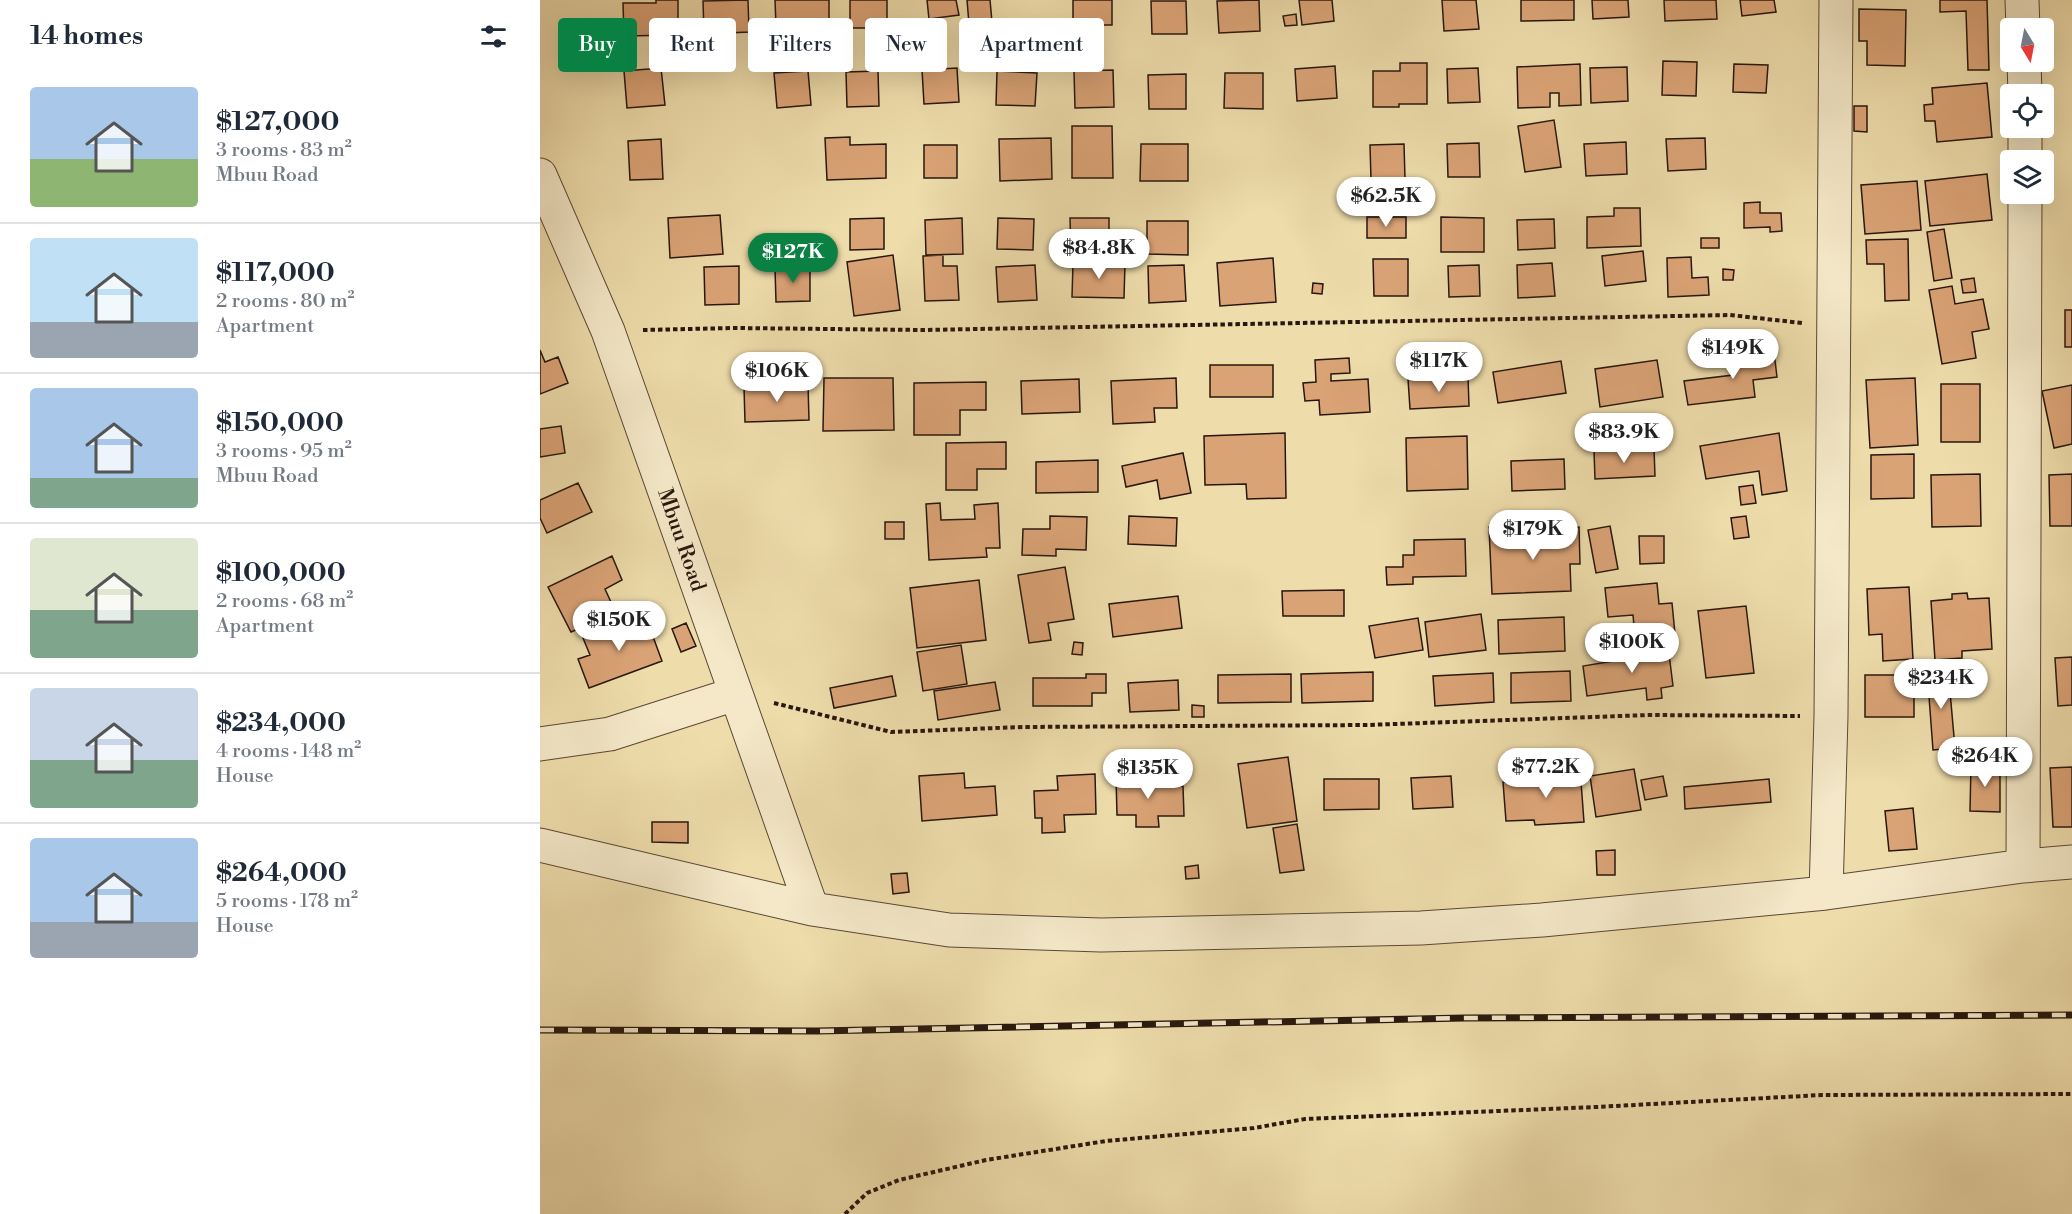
<!DOCTYPE html>
<html lang="en">
<head>
<meta charset="utf-8">
<style>
	body { margin:0; font-family:"Libre Bodoni",serif; background:#f2f2f3; color:#1f2937; height:100vh; display:flex; flex-direction:column; font-size:22px; white-space:nowrap }
	* { box-sizing:border-box; margin:0 }
	p { font-size:20px; color:#747a83 }
	.icon { flex:none; width:33px; height:33px; fill:none; stroke:currentColor; stroke-width:2; stroke-linecap:round; stroke-linejoin:round }
	.map { position:relative; flex:1; overflow:hidden }
	.drawer { display:flex; flex-direction:column; background:#fff; width:540px }
	.drawer>* { flex:none }
	.hud { position:absolute; left:18px; top:18px; width:570px; height:54px; display:flex; gap:12px }
	.needle { width:39px; rotate:170deg }
	.fabs { position:absolute; left:1460px; top:18px; display:grid; gap:12px }
	.fabs a { display:grid; place-items:center; width:54px; height:54px; border-radius:6px; background:#fff; box-shadow:0 6px 24px #0002; font-size:30px }
	.price { position:absolute; translate:-50% -51px; padding:0 14px; border-radius:21px; background:#fff; color:#222; font-size:20px; line-height:39px; filter:drop-shadow(0 2px 3px #0008) }
	.price::after { content:''; position:absolute; left:50%; top:36px; width:18px; height:14px; margin-left:-9px; background:inherit; clip-path:polygon(0 0,100% 0,50% 100%) }
	.price.current { background:#0b8043; color:#fff }
	ul { padding:0; list-style:none }
	li { display:flex; align-items:center; gap:18px; height:150px; padding:0 30px }
	li+li { border-top:2px solid #e0e1e3 }
	li span { display:grid; place-items:center; flex:none; width:168px; height:120px; border-radius:6px; color:#555 }
	li>.icon { margin-inline-start:auto }
	span .icon { width:72px; height:72px; fill:#fffc; stroke-width:1 }
	li b { font-size:26px }
	h2 { display:flex; justify-content:space-between; align-items:center; height:72px; padding:0 30px; font-size:26px }
	.tag { padding:0 21px; border-radius:6px; background:#fff; box-shadow:0 6px 24px #0002; font-size:21px; line-height:54px }
	.tag.current { background:#0b8043; color:#fff }
	main { display:flex; flex:1; min-height:0 }
	.map>svg:first-child { display:block }
	.building { fill:#daa376; stroke:#28170e; stroke-width:1.5 }
	.lines { fill:none; stroke-linecap:round; stroke-linejoin:round }
	.street-casing { stroke:#5a4835; stroke-width:35 }
	.path { stroke:#28170e; stroke-width:4; stroke-dasharray:4.5 3; stroke-linecap:butt }
	.street { stroke:#f4e8c8; stroke-width:33 }
	.rail-casing { stroke:#28170e; stroke-width:7 }
	.rail { stroke:#f4e8c8; stroke-width:4.5; stroke-dasharray:14; stroke-linecap:butt }
	.labels { text-anchor:middle; dominant-baseline:central; stroke-width:4.5; stroke-linejoin:round; paint-order:stroke }
	.street-label { font-size:21px; fill:#28170e; stroke:#f4e8c8 }
</style>
</head>
<body>
<main>
<section class="drawer">
<h2>14 homes<svg class="icon" aria-label="filters" viewBox="0 0 24 24"><path d="M4 7h16M4 17h16"/><circle cx="9" cy="7" r="2"/><circle cx="15" cy="17" r="2"/></svg></h2>
<ul>
<li><span style="background:linear-gradient(#a9c7e8 60%,#8fb573 0)"><svg class="icon" aria-label="home" viewBox="0 0 24 24"><path d="M3 11l9-7 9 7M6 9v11h12V9"/></svg></span><div><b>$127,000</b><p>3 rooms · 83 m²</p><p>Mbuu Road</p></div></li>
<li><span style="background:linear-gradient(#bfe0f5 70%,#9aa5b1 0)"><svg class="icon" aria-label="home" viewBox="0 0 24 24"><path d="M3 11l9-7 9 7M6 9v11h12V9"/></svg></span><div><b>$117,000</b><p>2 rooms · 80 m²</p><p>Apartment</p></div></li>
<li><span style="background:linear-gradient(#a9c7e8 75%,#7fa58c 0)"><svg class="icon" aria-label="home" viewBox="0 0 24 24"><path d="M3 11l9-7 9 7M6 9v11h12V9"/></svg></span><div><b>$150,000</b><p>3 rooms · 95 m²</p><p>Mbuu Road</p></div></li>
<li><span style="background:linear-gradient(#dfe7d0 60%,#7fa58c 0)"><svg class="icon" aria-label="home" viewBox="0 0 24 24"><path d="M3 11l9-7 9 7M6 9v11h12V9"/></svg></span><div><b>$100,000</b><p>2 rooms · 68 m²</p><p>Apartment</p></div></li>
<li><span style="background:linear-gradient(#c9d6e8 60%,#7fa58c 0)"><svg class="icon" aria-label="home" viewBox="0 0 24 24"><path d="M3 11l9-7 9 7M6 9v11h12V9"/></svg></span><div><b>$234,000</b><p>4 rooms · 148 m²</p><p>House</p></div></li>
<li><span style="background:linear-gradient(#a9c7e8 70%,#9aa5b1 0)"><svg class="icon" aria-label="home" viewBox="0 0 24 24"><path d="M3 11l9-7 9 7M6 9v11h12V9"/></svg></span><div><b>$264,000</b><p>5 rooms · 178 m²</p><p>House</p></div></li>
</ul>
</section>
<div class="map">
<svg width="1532" height="1214" viewBox="0 0 1532 1214">
	<rect width="100%" height="100%" fill="#eedcab"/>
	<filter id="stains"><feTurbulence type="fractalNoise" baseFrequency=".00333" numOctaves="4"/><feColorMatrix values="0 0 0 0 .2 0 0 0 0 .09 0 0 0 0 .02 0 0 0 .5 -.17"/></filter>
	<radialGradient id="worn" r=".72"><stop offset=".6" stop-color="#630" stop-opacity="0"/><stop offset="1" stop-color="#630" stop-opacity=".3"/></radialGradient>
	<!-- building -->
	<path class="building" d="M116,0H138V35L84,36L83,3H116Z
		M208,0L209,32L164,34L163,1Z
		M235,0H289V26H236Z
		M310,0H347V28H310Z
		M387,0H416L419,15L389,19Z
		M427,0H450L452,22L429,24Z
		M533,0H572V25H533Z
		M719,0L720,31L679,33L677,1Z
		M759,0H792L794,21L762,25Z
		M902,0H936L939,29L904,31Z
		M981,0H1034V20L981,21Z
		M1052,0H1088L1089,17L1053,19Z
		M1124,0H1176L1177,19L1125,21Z
		M1200,0H1234L1236,12L1202,16Z
		M1400,0H1447L1449,70H1428L1426,11L1400,12Z
		M611,1H646L647,34H612Z
		M1319,9L1366,10L1365,66L1327,65V41H1319Z
		M756,14L757,25L745,26L743,16Z
		M1123,61L1157,62L1156,96L1122,95Z
		M860,63H887V104H859V107H833V71H860Z
		M1040,64L1041,105L1019,106V93H1010V107L978,108L977,67Z
		M1194,64L1228,65L1226,93L1193,92Z
		M795,66L797,98L757,101L755,69Z
		M1087,67L1088,101L1051,103L1050,68Z
		M121,68L125,105L87,108L84,71Z
		M417,68L419,102L384,104L382,70Z
		M938,68L940,102L908,103L907,69Z
		M573,70L574,107L535,108L534,71Z
		M268,71L271,105L237,108L234,73Z
		M338,71L339,106L307,107L306,72Z
		M457,71L497,73L495,106L456,105Z
		M685,73H723V109L684,108Z
		M646,74V109H609L608,75Z
		M1447,83L1452,137L1397,142L1395,121H1385L1384,105L1393,104L1392,88Z
		M1314,106H1327V132L1314,131Z
		M1014,120L1021,167L985,172L978,126Z
		M532,126H572L573,178H532Z
		M310,137V145L346,144V178L287,180L285,138Z
		M511,138L512,179L460,181L459,139Z
		M1165,138L1166,169L1128,171L1126,139Z
		M121,139L123,179L90,180L88,141Z
		M1086,142L1087,174L1046,176L1044,144Z
		M939,143L940,177H908L907,144Z
		M601,144H648V181H600Z
		M864,144L865,179L831,180L830,145Z
		M384,145H417V178H384Z
		M1447,174L1452,220L1390,226L1385,181Z
		M1377,181L1381,230L1325,234L1321,185Z
		M1220,202V213H1241L1242,231L1230,232V227L1204,228V203Z
		M1074,208H1100L1101,246L1047,248V217L1074,216Z
		M180,215L183,254L130,258L128,218Z
		M827,217H866V238H827Z
		M901,217L944,218V252H901Z
		M344,218V249L310,250V219Z
		M422,218L423,254L386,255L385,220Z
		M458,218L494,219L493,250L457,249Z
		M530,218H569V255H531Z
		M1014,219L1015,248L978,250L977,220Z
		M607,221H648V255L607,254Z
		M1404,229L1412,278L1394,281L1387,232Z
		M1161,238H1179V248H1161Z
		M1368,239L1369,300L1345,301L1344,264H1327L1326,240Z
		M1103,251L1106,281L1065,286L1062,256Z
		M353,255L360,310L314,316L307,262Z
		M403,255V266H417L419,300L385,301L383,256Z
		M1151,257L1152,278L1168,277L1169,295L1128,297L1127,258Z
		M733,258L736,302L680,306L677,263Z
		M833,259H868V296H834Z
		M533,263H585L584,298L532,297Z
		M1012,263L1015,296L978,298L977,265Z
		M495,265L497,300L458,302L456,267Z
		M644,265L646,301L609,303L608,266Z
		M939,265L940,296L909,297L908,266Z
		M199,266V304L165,305L164,267Z
		M270,267V301L236,302L235,268Z
		M1183,269L1194,270L1193,280H1183Z
		M1434,278L1436,292L1423,293L1421,280Z
		M773,283L783,284L782,294L772,293Z
		M1412,286L1415,304L1443,299L1449,329L1432,332L1436,358L1402,364L1389,290Z
		M1525,310H1532V347H1525Z
		M0,350L5,362L18,357L28,383L0,394Z
		M1234,352L1237,377L1213,380L1215,397L1148,405L1144,381L1193,375L1190,358Z
		M809,358L810,373L791,374V381L828,379L830,412L780,415L779,400L765,401L763,383L776,382L775,360Z
		M1117,360L1123,397L1060,407L1055,369Z
		M1021,361L1026,393L958,403L953,372Z
		M670,365H733V397H670Z
		M928,377L929,406L870,409L868,379Z
		M284,378H353L354,430L283,431Z
		M636,378L637,408H614L615,422L573,424L571,381Z
		M1375,378L1378,445L1330,448L1326,380Z
		M539,379L540,412L482,414L481,381Z
		M446,382V410H420V435H374V383Z
		M268,384L269,420L205,422L204,387Z
		M1401,384H1440V442H1401Z
		M1532,385V444L1514,448L1502,391Z
		M21,426L25,453L0,457V429Z
		M745,433L746,498L707,499L706,484L665,485L664,436Z
		M1239,433L1247,491L1222,495L1219,471L1166,479L1160,446Z
		M927,436L928,489L867,491L866,438Z
		M466,442V469H437V490H406V443Z
		M1114,449L1115,476L1055,479L1054,451Z
		M643,453L651,493L620,499L617,480L586,487L582,466Z
		M1374,454V498L1331,499V455Z
		M1024,459L1025,489L972,491L971,461Z
		M558,460V492L496,493V462Z
		M1440,474L1441,526L1392,527L1391,475Z
		M1532,474V526H1510L1509,475Z
		M38,483L52,512L7,533L0,518V500Z
		M1213,485L1216,503L1201,505L1199,487Z
		M400,503L401,520L435,519L434,505L458,503L460,548H446L447,557L389,560L386,504Z
		M510,516L547,517L546,550L516,549V556L482,555L483,529H510Z
		M589,516L637,518L636,546L588,544Z
		M1206,516L1209,537L1194,539L1191,518Z
		M345,522H364V539H345Z
		M975,526L976,542L1005,541V529L1039,527L1040,564H1030L1031,591L952,594L949,527Z
		M1070,526L1078,569L1056,573L1048,530Z
		M1099,536H1124V563L1100,564Z
		M925,539L926,576L873,577V584L847,585L846,567H863V555H874V540Z
		M72,556L82,580L65,589L76,613L31,632L8,587Z
		M525,567L534,619L508,623L511,640L489,643L478,575Z
		M439,580L446,640L377,648L370,588Z
		M1117,583L1119,604L1132,603L1135,634L1095,637L1093,615L1068,617L1065,588Z
		M1369,587L1373,659L1343,661L1342,634L1329,635L1327,589Z
		M804,590V616H743L742,591Z
		M1427,593L1428,599L1449,598L1452,649L1422,651V658L1395,660L1391,601L1412,599V594Z
		M638,596L642,628L573,637L569,604Z
		M1206,606L1214,673L1166,678L1158,611Z
		M941,614L946,650L889,657L885,622Z
		M105,615L122,661L49,688L38,659L50,655L43,638Z
		M1024,617L1025,651L959,654L958,620Z
		M878,618L883,650L835,658L829,626Z
		M146,623L156,646L141,652L132,629Z
		M534,642L543,643L542,655L532,654Z
		M421,645L427,684L383,691L377,652Z
		M1128,646L1133,686L1121,688L1122,698L1107,700L1106,688L1047,696L1043,666L1085,659V652Z
		M1532,657V705L1518,706L1515,658Z
		M1408,669L1415,748L1393,750L1387,670Z
		M1030,671L1031,701L971,703V673Z
		M833,672V701L762,703L761,674Z
		M953,673L954,702L895,706L893,676Z
		M546,674H566V693H552V706H493V678H546Z
		M751,674V702L678,703V675Z
		M1325,675H1374V717H1325Z
		M352,676L356,696L294,708L290,688Z
		M638,680L639,710L590,712L588,683Z
		M455,682L460,710L398,720L394,691Z
		M652,705L664,706V717H652Z
		M1448,743L1449,753L1437,754L1435,745Z
		M748,757L757,821L707,828L698,764Z
		M1431,765H1460V812L1430,811Z
		M1532,767V827H1513L1510,768Z
		M1040,768L1044,822L995,825L994,820L966,821L963,782L1005,779V771Z
		M1094,769L1101,810L1056,817L1050,776Z
		M424,773L425,788L455,786L457,815L382,821L379,776Z
		M555,774L556,814L524,815L525,832L502,833V818H495L494,791L518,790L517,776Z
		M614,776V787L643,786L644,816H618L619,827H596V815H577L576,777Z
		M911,776L913,807L873,809L871,778Z
		M1123,776L1127,796L1105,800L1101,780Z
		M784,779H839V809L784,810Z
		M1229,779L1231,802L1145,809L1144,787Z
		M1373,808L1377,849L1349,851L1345,811Z
		M112,822H148V843L112,842Z
		M757,824L764,870L740,873L733,828Z
		M1075,850V875H1057L1056,851Z
		M658,865L659,878L646,879L645,867Z
		M367,873L369,892L353,894L351,874Z"/>
	<g class="lines">
		<defs>
			<path id="street" d="M1482,0L1483,28
				M1484,62L1485,94
				M1485,160V128
				M0,175L68,331L272,909
				M0,744L70,734L195,694
				M0,845L272,909L409,930L561,935L881,928L1002,920L1286,893L1483,866L1532,862
				M1483,866L1485,194
				M1286,893L1291,716L1296,0"/>
		</defs>
		<!-- street casing -->
		<use href="#street" class="street-casing"/>
		<!-- path -->
		<path class="path" d="M103,330L194,328L383,330L1190,315L1262,323
			M234,703L351,732L483,727L827,725L1109,715L1260,716
			M305,1214L327,1193L359,1180L446,1160L566,1141L714,1128L765,1119L1056,1107L1282,1095L1532,1094"/>
		<!-- street -->
		<use href="#street" class="street"/>
		<defs>
			<path id="rail" d="M0,1030L277,1031L925,1018L1532,1015"/>
		</defs>
		<!-- rail casing -->
		<use href="#rail" class="rail-casing"/>
		<!-- rail -->
		<use href="#rail" class="rail"/>
	</g>
	<g class="labels">
		<!-- street labels -->
		<g class="street-label">
			<text transform="translate(141 540) rotate(71)">Mbuu Road</text>
		</g>
	</g>
	<rect width="100%" height="100%" filter="url(#stains)"/>
	<rect width="100%" height="100%" fill="url(#worn)"/>
</svg>
<div class="fabs">
<a><svg class="needle" viewBox="-14 -14 28 28"><path d="M0-13l5 13h-10z" fill="#e53935"/><path d="M0 13l5-13h-10z" fill="#747a83"/></svg></a>
<a><svg class="icon" aria-label="locate" viewBox="0 0 24 24"><circle cx="12" cy="12" r="6"/><path d="M12 2v4M12 18v4M2 12h4M18 12h4"/></svg></a>
<a><svg class="icon" aria-label="layers" viewBox="0 0 24 24"><path d="M12 4l9 5-9 5-9-5zM3 14l9 5 9-5"/></svg></a>
</div>
<b class="price" style="left:846px;top:228px">$62.5K</b>
<b class="price" style="left:559px;top:280px">$84.8K</b>
<b class="price current" style="left:253px;top:284px">$127K</b>
<b class="price" style="left:1193px;top:380px">$149K</b>
<b class="price" style="left:899px;top:393px">$117K</b>
<b class="price" style="left:237px;top:403px">$106K</b>
<b class="price" style="left:1084px;top:464px">$83.9K</b>
<b class="price" style="left:993px;top:561px">$179K</b>
<b class="price" style="left:79px;top:652px">$150K</b>
<b class="price" style="left:1092px;top:674px">$100K</b>
<b class="price" style="left:1401px;top:710px">$234K</b>
<b class="price" style="left:1445px;top:788px">$264K</b>
<b class="price" style="left:1006px;top:799px">$77.2K</b>
<b class="price" style="left:608px;top:800px">$135K</b>
<div class="hud">
<a class="tag current">Buy</a>
<a class="tag">Rent</a>
<a class="tag">Filters</a>
<a class="tag">New</a>
<a class="tag">Apartment</a>
</div>
</div>
</main>
</body>
</html>
